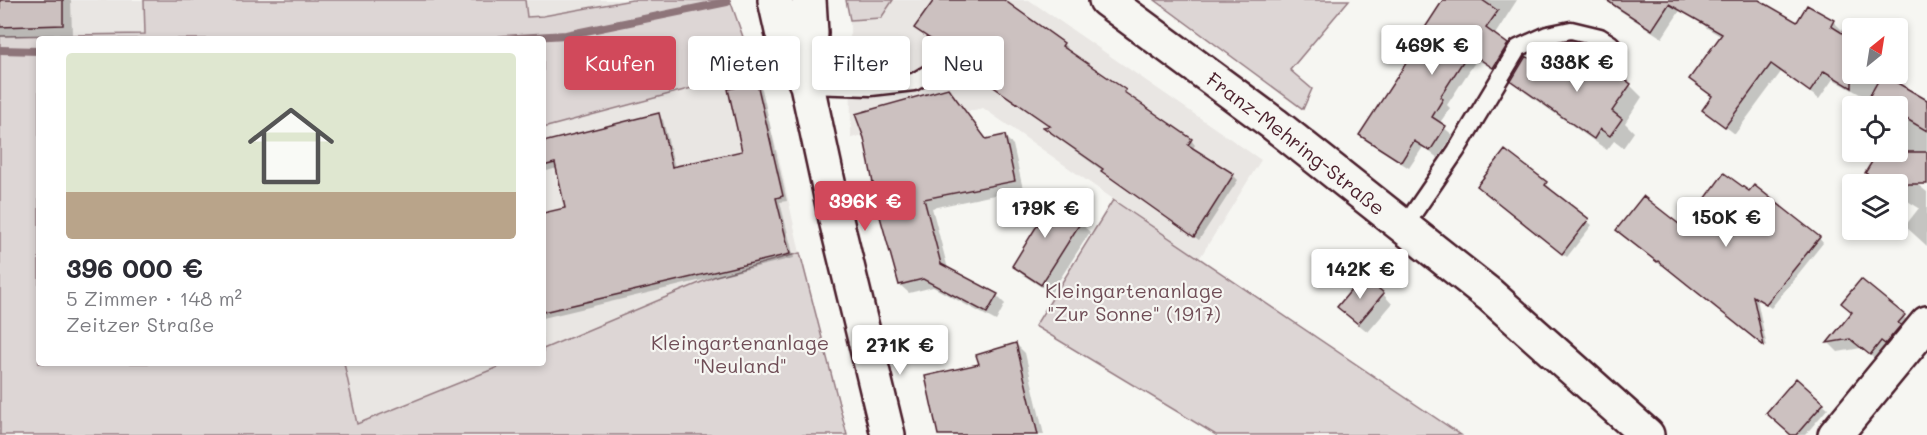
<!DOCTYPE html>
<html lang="de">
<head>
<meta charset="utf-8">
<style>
	body { margin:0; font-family:Mali,sans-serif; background:#f7f7f7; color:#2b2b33; height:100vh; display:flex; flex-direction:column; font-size:22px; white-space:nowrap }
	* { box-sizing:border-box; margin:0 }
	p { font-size:20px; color:#7c7c81 }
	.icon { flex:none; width:33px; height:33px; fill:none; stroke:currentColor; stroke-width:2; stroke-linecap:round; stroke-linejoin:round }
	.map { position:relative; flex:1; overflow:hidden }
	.details { position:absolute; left:36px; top:36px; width:510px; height:330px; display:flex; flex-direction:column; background:#fff; border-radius:6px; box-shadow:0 3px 9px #0003 }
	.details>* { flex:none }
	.guide { position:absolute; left:564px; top:36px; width:570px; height:54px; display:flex; gap:12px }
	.needle { width:39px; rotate:30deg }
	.buttons { position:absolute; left:1842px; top:18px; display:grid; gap:12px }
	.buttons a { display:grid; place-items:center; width:66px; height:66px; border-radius:6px; background:#fff; box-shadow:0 3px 9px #0003; font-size:30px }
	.price { position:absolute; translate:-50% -51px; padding:0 14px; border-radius:6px; background:#fff; color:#222; font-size:20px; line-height:39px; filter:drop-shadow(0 2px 3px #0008) }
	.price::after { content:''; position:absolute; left:50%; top:36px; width:18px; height:14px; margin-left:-9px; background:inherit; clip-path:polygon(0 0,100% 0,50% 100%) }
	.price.active { background:#d1495b; color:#fff }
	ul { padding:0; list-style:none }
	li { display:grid; align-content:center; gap:12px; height:318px; padding:0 30px }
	li span { display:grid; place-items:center; height:186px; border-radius:6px; color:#555 }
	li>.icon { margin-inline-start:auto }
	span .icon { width:108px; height:108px; fill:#fffc; stroke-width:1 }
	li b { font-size:26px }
	.pill { padding:0 21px; border-radius:6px; background:#fff; box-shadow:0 3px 9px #0003; font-size:21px; line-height:54px }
	.pill.active { background:#d1495b; color:#fff }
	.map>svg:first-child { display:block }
	.built { fill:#e9e6e3 }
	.green { fill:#ddd6d5; stroke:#947a80; stroke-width:1.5 }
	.shadow { fill:#0003 }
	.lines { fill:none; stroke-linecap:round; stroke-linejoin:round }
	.stream { stroke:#8e747a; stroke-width:8 }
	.building { fill:#ccc1c0; stroke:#4a1f2b; stroke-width:1.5 }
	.service-casing { stroke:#4a1f2b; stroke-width:21 }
	.minor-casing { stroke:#4a1f2b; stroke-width:38 }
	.secondary-casing { stroke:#4a1f2b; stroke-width:38 }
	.service { stroke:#f6f6f2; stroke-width:16 }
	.minor { stroke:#f6f6f2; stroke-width:33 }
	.secondary { stroke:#f6f6f2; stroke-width:33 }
	.labels { text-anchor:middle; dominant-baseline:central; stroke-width:4.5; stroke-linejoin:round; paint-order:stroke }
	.street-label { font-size:20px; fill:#4a1f2b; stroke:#f6f6f2 }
	.park-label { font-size:20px; fill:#6f4d56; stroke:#f6f6f2 }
</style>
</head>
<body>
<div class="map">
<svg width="1927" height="435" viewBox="0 0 1927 435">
	<rect width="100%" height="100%" fill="#f6f6f2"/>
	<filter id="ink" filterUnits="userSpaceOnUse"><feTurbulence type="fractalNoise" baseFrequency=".0167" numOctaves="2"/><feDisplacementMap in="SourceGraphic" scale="12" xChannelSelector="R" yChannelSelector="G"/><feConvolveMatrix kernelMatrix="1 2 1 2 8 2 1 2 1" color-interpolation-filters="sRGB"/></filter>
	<g filter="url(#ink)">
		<!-- built -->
		<path class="built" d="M0,0H365L145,34L0,36Z
			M524,0H632L543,16L526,17Z
			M893,0H1029L1261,160L1199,259L983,108L851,138L850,20L881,17Z
			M755,71L779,158L800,253L716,276L543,349V128Z
			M344,363H508L356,424Z"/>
		<!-- green -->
		<path class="green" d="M144,0H525L527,17L543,16L632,0H730L755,71L543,128V39H39V363H344L357,424L508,363H543V349L716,276L800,253L847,435H0V36L145,34Z
			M846,0H893L881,18L850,20Z
			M1155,0H1349L1290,70L1312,89L1303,109Z
			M1113,200L1461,435H1216L1035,326Z"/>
		<!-- shadow -->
		<path class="shadow" d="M0,0H71L72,34L0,37Z
			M935,0H1003L1063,44L1068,48L1066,50L1191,140L1195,145L1192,150L1233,175L1238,180L1199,240L1049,132L1046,128L1052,127L989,79L921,32Z
			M1445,0H1517L1494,36L1515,53L1502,75L1477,59L1447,105L1450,108L1439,124L1453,135L1438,158L1423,147L1409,168L1368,142L1360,135L1418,48Z
			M1608,0H1687L1662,38L1616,8Z
			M1710,0H1756L1798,24L1833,21L1842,30L1840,34L1852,41V74H1896L1891,81L1927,102V157L1912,180L1927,192V246L1905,226L1919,208L1898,195V184H1881L1867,172L1880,152H1898V123L1901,118L1898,116V106H1881L1833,79L1819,99L1781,72L1735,134L1704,110L1713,98L1691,79L1722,37L1707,28L1698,19Z
			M1586,73L1630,85L1642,97L1625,123L1634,132L1623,148L1614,141L1607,150L1526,93L1514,80L1554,78Z
			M757,85L762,89L787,201L780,202L794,258L543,318V215L567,209L557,168L547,171L543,167V144L658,115L663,120L675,168L744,152Z
			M948,90L988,140L1005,137L1013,145L1023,189L932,208L948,269L997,296L1005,304L996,321L933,287L909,293L900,285Z
			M1506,152L1551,188L1549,190L1592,225L1567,257L1484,190Z
			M1037,195L1080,223L1090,232L1051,293L1023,275L1013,266L1039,226L1025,214Z
			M1684,230L1819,238L1823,243L1771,308L1757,299L1767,347L1663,264L1662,266L1623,235Z
			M1861,281L1913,325L1880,363L1861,348L1838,352L1829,343L1854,313Z
			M1383,294L1392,304L1368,332L1348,316Z
			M1016,344L1025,353L1044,435H939L981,365Z
			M1796,380L1828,408L1805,435H1793Z"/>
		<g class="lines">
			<!-- stream -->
			<path class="stream" d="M501,39L566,35L727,2
				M0,50L39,51"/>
		</g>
		<!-- building -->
		<path class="building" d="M0,0H63V25L0,27Z
			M934,0H1004L1064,43L1062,46L1126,90L1124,92L1192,139L1188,145L1234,174L1194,237L1101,171L1103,169L1043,127L1050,126L982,79L987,77L914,28Z
			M1443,0H1482L1498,11L1486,28L1508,44L1493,68L1469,52L1440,97L1443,99L1432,117L1446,126L1430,151L1414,141L1401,162L1359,135L1416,48L1413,46Z
			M1606,0H1759L1797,22L1807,5L1834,20L1831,26L1852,39V88L1824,71L1810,92L1771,64L1725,127L1702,110L1712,96L1689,79L1722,34L1669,4L1652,30Z
			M1526,56L1554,76L1566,58L1585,71L1594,58L1631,84L1612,111L1622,119L1610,136L1600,129L1594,139L1511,81Z
			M1882,74L1927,100V131L1898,114V106H1885L1869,97Z
			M757,83L783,196L776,198L790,254L543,312V213L565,208L555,163L543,166V142L659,113L672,167L742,151L728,89Z
			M948,88L986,139L1005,135L1015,181L924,199L941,264L998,294L987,313L923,279L899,285L879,213L864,138L855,114Z
			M1505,150L1547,182L1545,185L1589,219L1562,254L1477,186Z
			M1878,152H1927V184H1884L1865,173Z
			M1724,173L1749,191L1754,185L1820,237L1766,304L1753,296L1764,346L1658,261L1657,262L1616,230L1643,196L1684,228Z
			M1037,193L1081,222L1041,285L1012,266L1038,224L1023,214Z
			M1363,276L1384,293L1358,324L1337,307Z
			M1861,279L1905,315L1898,323L1901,325L1885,344L1881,341L1870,355L1850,339L1827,343L1852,312L1841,303Z
			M1016,343L1038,435H938L925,376L979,364L976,355Z
			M1796,378L1824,403L1796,435H1791L1766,413Z"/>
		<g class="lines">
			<defs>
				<path id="service" d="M807,85L871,87L914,82L941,66
					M1404,227L1456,151L1518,48L1547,35L1571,30L1600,37L1611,44"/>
				<g id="minor">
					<path id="s1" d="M1106,0L1274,124L1490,295L1647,435"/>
					<path d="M1835,435L1927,323"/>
				</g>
				<path id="secondary" d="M775,0L782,31L807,85L837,224L888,435
					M808,80L811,33L809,0"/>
			</defs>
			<!-- service casing -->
			<use href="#service" class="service-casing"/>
			<!-- minor casing -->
			<use href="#minor" class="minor-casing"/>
			<!-- secondary casing -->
			<use href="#secondary" class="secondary-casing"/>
			<!-- service -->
			<use href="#service" class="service"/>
			<!-- minor -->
			<use href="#minor" class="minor"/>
			<!-- secondary -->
			<use href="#secondary" class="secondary"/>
		</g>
	</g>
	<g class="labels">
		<!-- street labels -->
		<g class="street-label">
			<text stroke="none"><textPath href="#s1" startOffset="238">Franz-Mehring-Straße</textPath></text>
		</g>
		<!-- park labels -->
		<g class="park-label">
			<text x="1134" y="290">Kleingartenanlage<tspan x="1134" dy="23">"Zur Sonne" (1917)</tspan></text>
			<text x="740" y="342">Kleingartenanlage<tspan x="740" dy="23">"Neuland"</tspan></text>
		</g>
	</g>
</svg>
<div class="buttons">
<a><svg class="needle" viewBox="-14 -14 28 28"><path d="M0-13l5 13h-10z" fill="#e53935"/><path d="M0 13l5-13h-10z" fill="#7c7c81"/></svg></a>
<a><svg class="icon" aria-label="locate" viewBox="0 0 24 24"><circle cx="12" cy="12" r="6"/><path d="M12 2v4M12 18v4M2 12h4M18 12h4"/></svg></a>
<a><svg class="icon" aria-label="layers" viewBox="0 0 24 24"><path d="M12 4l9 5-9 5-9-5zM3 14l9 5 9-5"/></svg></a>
</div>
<b class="price" style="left:1432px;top:76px">469K €</b>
<b class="price" style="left:1577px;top:93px">338K €</b>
<b class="price active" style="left:865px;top:232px">396K €</b>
<b class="price" style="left:1045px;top:239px">179K €</b>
<b class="price" style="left:1726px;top:248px">150K €</b>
<b class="price" style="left:1360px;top:300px">142K €</b>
<b class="price" style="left:900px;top:376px">271K €</b>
<div class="guide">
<a class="pill active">Kaufen</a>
<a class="pill">Mieten</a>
<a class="pill">Filter</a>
<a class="pill">Neu</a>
</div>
<section class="details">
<ul>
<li><span style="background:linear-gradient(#dfe7d0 75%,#b9a48a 0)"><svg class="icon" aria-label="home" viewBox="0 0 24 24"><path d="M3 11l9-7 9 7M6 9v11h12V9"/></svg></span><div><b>396 000 €</b><p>5 Zimmer · 148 m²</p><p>Zeitzer Straße</p></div></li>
</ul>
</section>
</div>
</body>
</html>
